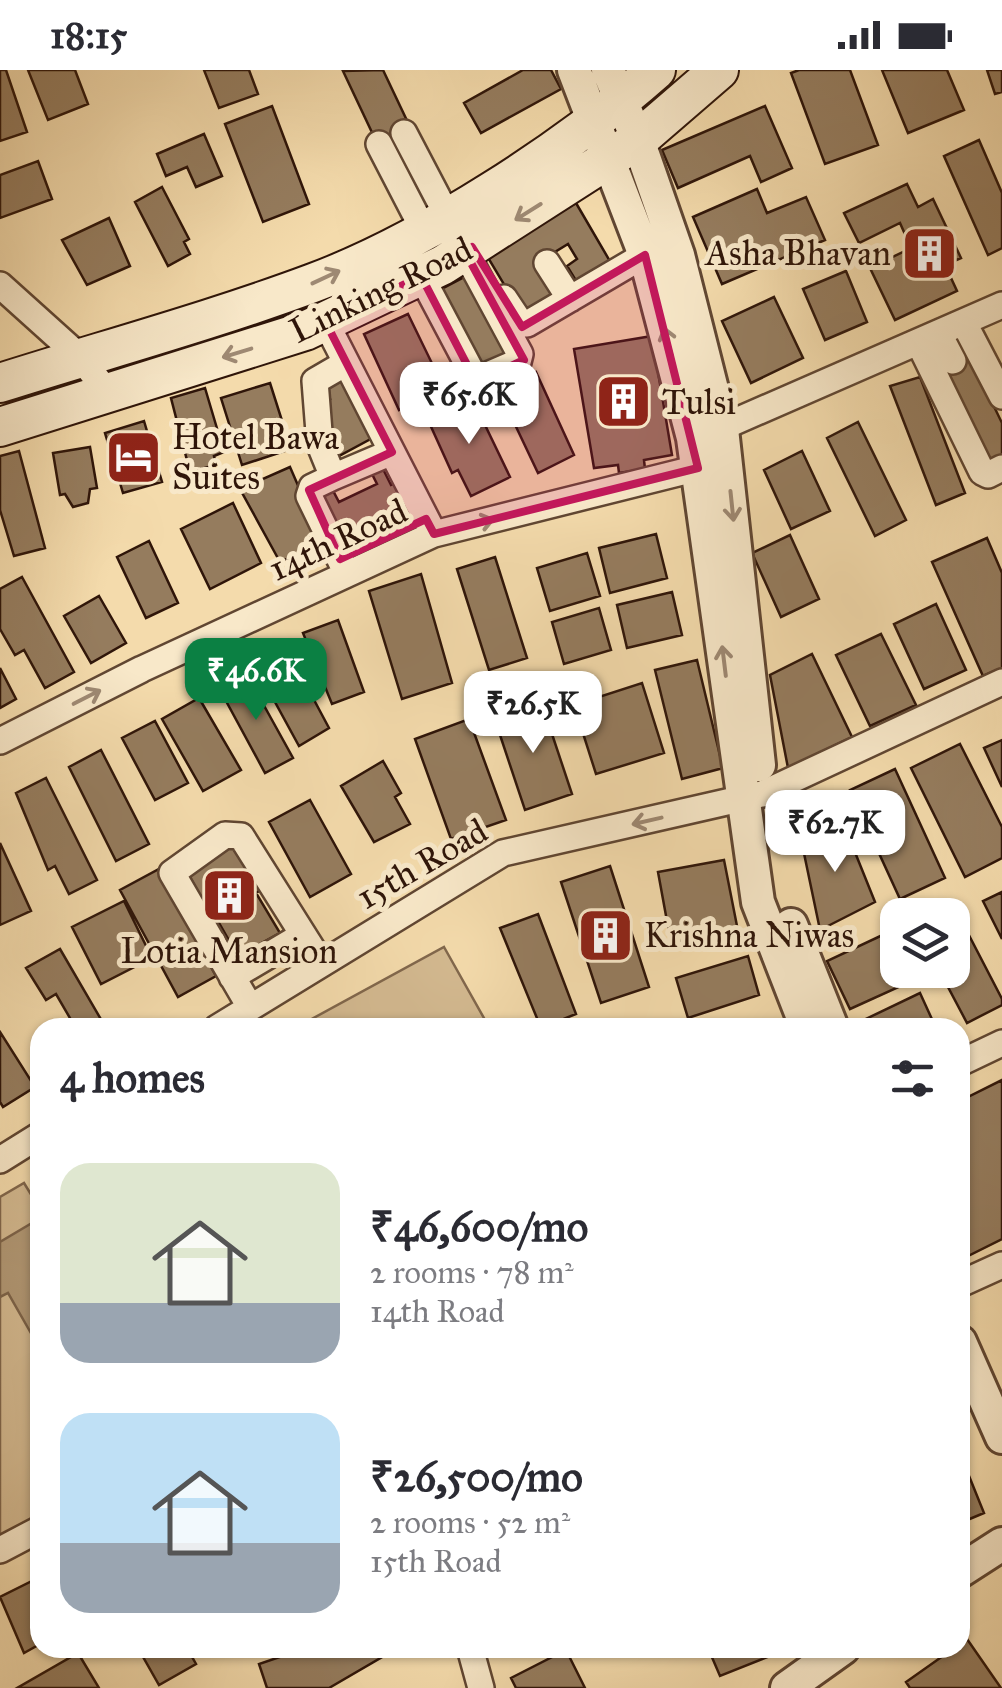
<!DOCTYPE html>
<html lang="en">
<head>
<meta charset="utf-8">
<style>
	body { margin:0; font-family:"IM FELL Great Primer",serif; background:#f2f2f3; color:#2b2b33; height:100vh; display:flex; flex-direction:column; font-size:38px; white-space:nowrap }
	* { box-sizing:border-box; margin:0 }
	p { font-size:32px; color:#7c7c81 }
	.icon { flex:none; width:55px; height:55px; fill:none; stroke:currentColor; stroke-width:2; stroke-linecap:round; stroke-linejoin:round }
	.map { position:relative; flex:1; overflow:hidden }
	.details { position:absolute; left:30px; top:948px; width:940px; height:640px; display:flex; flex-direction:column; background:#fff; border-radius:30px; box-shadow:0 2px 8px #0004 }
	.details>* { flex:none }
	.buttons { position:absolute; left:880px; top:828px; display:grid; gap:20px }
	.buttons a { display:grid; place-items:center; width:90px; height:90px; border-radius:20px; background:#fff; box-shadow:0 2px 8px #0004; font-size:50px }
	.price { position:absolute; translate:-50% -85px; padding:0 22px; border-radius:20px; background:#fff; color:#222; font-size:32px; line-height:65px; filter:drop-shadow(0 2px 5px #0008) }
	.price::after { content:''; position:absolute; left:50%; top:60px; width:30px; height:22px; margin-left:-15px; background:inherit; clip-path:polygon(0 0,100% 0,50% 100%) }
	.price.active { background:#0b8043; color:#fff }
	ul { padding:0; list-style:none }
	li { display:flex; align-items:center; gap:30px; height:250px; padding:0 30px }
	li span { display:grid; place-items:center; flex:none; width:280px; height:200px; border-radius:30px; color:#555 }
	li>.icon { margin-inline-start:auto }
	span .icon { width:120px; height:120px; fill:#fffc; stroke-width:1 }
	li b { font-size:42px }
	h2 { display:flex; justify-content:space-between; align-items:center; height:120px; padding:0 30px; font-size:42px }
	.status { display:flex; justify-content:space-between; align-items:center; height:70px; padding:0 50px; background:#fff; direction:ltr }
	.status svg { height:28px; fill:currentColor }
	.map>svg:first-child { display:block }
	.green { fill:#d3b990; stroke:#81674c; stroke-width:2.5 }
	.water { fill:#b19875; stroke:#7d644a; stroke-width:2.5 }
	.building { fill:#957c5e; stroke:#2f1509; stroke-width:2.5 }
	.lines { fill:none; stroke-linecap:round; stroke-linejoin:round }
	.minor-casing { stroke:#604632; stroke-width:30 }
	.tertiary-casing { stroke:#604632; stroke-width:38 }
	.secondary-casing { stroke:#2f1509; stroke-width:42 }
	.minor { stroke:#f8e8c9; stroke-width:25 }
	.tertiary { stroke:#f8e8c9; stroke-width:32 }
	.secondary { stroke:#f8e8c9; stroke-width:38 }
	.oneway { stroke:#9e8973 }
	.marked { fill:#c2185b; fill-opacity:0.2; stroke:#c2185b; stroke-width:8; stroke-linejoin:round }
	.labels { text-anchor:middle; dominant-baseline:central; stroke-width:10; stroke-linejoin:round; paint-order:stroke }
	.poi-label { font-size:35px; fill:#2f1509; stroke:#f8e8c9; text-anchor:start }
	.street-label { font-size:35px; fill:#2f1509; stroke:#f8e8c9 }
</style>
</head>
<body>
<div class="status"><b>18:15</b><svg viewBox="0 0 49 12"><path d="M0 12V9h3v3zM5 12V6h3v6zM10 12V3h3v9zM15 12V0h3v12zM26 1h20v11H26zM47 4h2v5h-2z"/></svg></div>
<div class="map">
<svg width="1002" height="1618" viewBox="0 0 1002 1618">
	<rect width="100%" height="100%" fill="#f4dbac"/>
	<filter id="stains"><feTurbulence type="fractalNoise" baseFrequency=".002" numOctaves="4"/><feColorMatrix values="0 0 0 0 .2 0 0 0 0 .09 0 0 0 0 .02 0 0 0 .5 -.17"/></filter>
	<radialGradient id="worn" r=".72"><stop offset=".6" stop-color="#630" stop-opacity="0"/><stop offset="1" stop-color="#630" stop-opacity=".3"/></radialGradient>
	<!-- green -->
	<path class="green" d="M444,877L489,957H297Z
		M24,1113L40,1139V1448L0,1469V1127Z"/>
	<!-- water -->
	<path class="water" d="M32,1153L40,1168V1269L36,1272L8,1223L0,1227V1172Z"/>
	<!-- building -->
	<path class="building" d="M0,0H6L27,62L0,71Z
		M28,0H75L88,34L48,50Z
		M204,0H249L258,24L219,38Z
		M383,0L410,57L377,73L343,1Z
		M523,0H551L561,19L481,63L464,33Z
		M799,0H850L878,75L825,94L791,3Z
		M882,0H947L964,40L908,63Z
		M987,0H1002V22L995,24Z
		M272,36L309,134L263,152L225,54Z
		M765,36L792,98L761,112L750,86L678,118L662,80Z
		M204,64L222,106L196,117L187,97L166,106L157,84Z
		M979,70L1002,123V178L988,185L944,86Z
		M38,91L52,129L0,148V105Z
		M907,114L918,137L933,129L961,188L945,195L957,221L895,250L870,198L911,178L900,153L859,173L844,143Z
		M162,117L189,169L184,172L190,184L168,196L135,132Z
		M757,119L767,143L806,127L825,170L722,214L693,147Z
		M576,133L611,193L578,214L567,196L577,189L568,174L537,193L557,226L523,246L487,186Z
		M109,148L130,196L87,215L62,170Z
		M846,201L867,252L825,270L803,219Z
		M474,202L516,282L477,302L436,222Z
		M774,227L803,288L751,313L722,251Z
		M408,244L442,314L436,322L399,340L364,264Z
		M652,266L672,385L644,390L645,399L619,403L618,395L594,398L574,279Z
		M964,287H970L1002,353V390L986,398L943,304Z
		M344,301L378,365L339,386L325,359L326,331L330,329L322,313Z
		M536,302L574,385L538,403L499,321Z
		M920,307L965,423L936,435L890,316Z
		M270,313L291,379L242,395L221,328Z
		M205,318L224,382L214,386L216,395L190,402L171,328Z
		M472,328L510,407L471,426L458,400L452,403L428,350Z
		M144,351L162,412L123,423L105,363Z
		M858,352L906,450L875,466L827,368Z
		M90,377L97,418L90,419L88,433L73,437L65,424L60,425L53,383Z
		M19,381L45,478L14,486L0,440V386Z
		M802,381L830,441L791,459L764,400Z
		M290,397L323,473L280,492L240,419Z
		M382,397L391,415L401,411L416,442L404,448L400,441L341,469L316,422L330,415L339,432L377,414L371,402Z
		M233,433L261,493L210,519L181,459Z
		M656,464L667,508L610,523L599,478Z
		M790,465L819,529L781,547L752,483Z
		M987,468L1002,503V598L983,606L932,492Z
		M149,471L178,533L146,548L117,487Z
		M587,483L600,526L550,541L537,498Z
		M495,487L527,588L489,600L457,499Z
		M421,504L452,613L402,629L369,521Z
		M22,507L74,602L45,618L24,580L15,585L0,559V519Z
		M672,522L682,565L627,578L617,535Z
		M99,526L126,573L91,593L64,546Z
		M936,534L966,600L924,619L894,554Z
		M599,538L611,580L564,594L552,552Z
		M338,550L364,622L332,634L303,563Z
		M881,564L916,635L870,656L836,585Z
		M289,583L329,658L299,676L257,599Z
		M812,584L852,667L788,698L770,605Z
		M697,590L723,698L682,709L655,600Z
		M0,598L16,629L0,638Z
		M246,603L293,688L265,703L219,618Z
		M642,613L664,683L596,704L574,635Z
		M199,628L241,700L203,721L162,649Z
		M541,631L572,724L525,740L494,647Z
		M469,649L506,750L451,769L415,669Z
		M155,651L188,713L155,730L122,668Z
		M1002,670V717L984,678Z
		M960,674L1002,757V788L965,807L911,698Z
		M101,680L149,774L116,791L69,697Z
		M383,691L401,723L395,727L410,754L374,772L341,716Z
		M895,699L945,808L900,829L850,720Z
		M46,708L97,810L69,824L55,796L48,800L16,723Z
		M310,730L351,804L310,827L269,752Z
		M842,750L875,832L820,860L801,769Z
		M228,768L264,818L256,823L280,863L238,886L215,846L203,853L192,833L201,828L183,794Z
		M0,773L31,841L0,855Z
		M724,790L738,861L671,873L658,802Z
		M610,796L649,917L601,933L561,812Z
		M159,799L216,906L178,927L120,820Z
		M1002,822V869L983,831Z
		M124,831L152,888L101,914L72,857Z
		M538,844L576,944L541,958L500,858Z
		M959,846L1002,929V935L967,953L939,900H952V849Z
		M889,862L898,880V900H907L912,911L850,939L827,891Z
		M60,879L106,958H69L74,955L56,924L46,930L26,898Z
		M748,886L759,925L688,948L676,908Z
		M920,923L936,958H847Z
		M0,962L35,1017L3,1037L0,1032Z
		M1002,1010V1169L960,1190V1031Z
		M965,1396L984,1443L960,1453V1398Z
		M40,1507V1574L24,1583L0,1527Z
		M967,1569L1001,1618H910L906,1612Z
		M138,1578H187L196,1594L159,1615Z
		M306,1578H386L389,1583L329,1618H267L259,1594Z
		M708,1578H790L720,1606Z
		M566,1580L585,1618H516L511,1608Z
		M78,1583L99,1618H17Z"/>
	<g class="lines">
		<defs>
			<path id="minor" d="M404,63L448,147
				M379,74L423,159
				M547,193L570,229
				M421,206L476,310L518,292L520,284L465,182
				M0,215L80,287L108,323
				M504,228L520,252L527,254L660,176
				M326,253L434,464
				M964,253L1002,326
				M939,264L953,291
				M919,273L982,402L988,405L1002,398
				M346,293L315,311L320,375L333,407L392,382
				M709,363L1002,235
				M333,407L312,417L309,426L347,504
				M0,671L142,599L434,464L714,394
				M232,907L303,865
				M250,937L172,803L225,765L241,766L321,893
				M217,958L503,783L762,724L1002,612
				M960,993L1002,973
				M0,1090L40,1065
				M960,1214L1002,1195
				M0,1480L40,1459
				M470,1578L481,1618"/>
			<path id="tertiary" d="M574,0L645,185L693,368L758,832L807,958
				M608,0L638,70L678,185L722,359L759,695
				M791,855L832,958
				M960,1272L1002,1367
				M960,1501L1002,1474
				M787,1618L843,1578"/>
			<path id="secondary" d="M0,313C104,280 211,251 313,213C424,172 568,78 656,0
				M0,357L305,261L443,195L638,70L719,0"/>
		</defs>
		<!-- minor casing -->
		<use href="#minor" class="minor-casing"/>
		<!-- tertiary casing -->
		<use href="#tertiary" class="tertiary-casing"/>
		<!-- secondary casing -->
		<use href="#secondary" class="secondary-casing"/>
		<!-- minor -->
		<use href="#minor" class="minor"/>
		<!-- tertiary -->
		<use href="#tertiary" class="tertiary"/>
		<!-- secondary -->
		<use href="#secondary" class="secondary"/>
	</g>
	<!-- one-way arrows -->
	<defs><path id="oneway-shaft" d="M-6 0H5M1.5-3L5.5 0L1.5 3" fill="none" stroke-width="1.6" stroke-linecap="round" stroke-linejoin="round" transform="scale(2.5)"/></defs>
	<g class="oneway">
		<use href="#oneway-shaft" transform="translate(528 142) rotate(148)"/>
		<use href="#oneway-shaft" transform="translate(326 207) rotate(-25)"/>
		<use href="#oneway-shaft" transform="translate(668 272) rotate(-105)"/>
		<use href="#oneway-shaft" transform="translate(237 283) rotate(163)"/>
		<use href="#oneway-shaft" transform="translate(732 436) rotate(84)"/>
		<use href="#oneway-shaft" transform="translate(479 453) rotate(-14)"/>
		<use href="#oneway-shaft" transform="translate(724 591) rotate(-97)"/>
		<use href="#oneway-shaft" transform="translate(87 627) rotate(-27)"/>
		<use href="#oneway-shaft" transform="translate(647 751) rotate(167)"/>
	</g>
	<!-- marked area -->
	<path class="marked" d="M472,177L522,257L645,185L698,398L434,464L426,449L340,489L309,420L392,382L326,253L421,206L476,312L524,290L465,182Z"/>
	<!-- icons -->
	<defs>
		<symbol id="building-square" viewBox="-11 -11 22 22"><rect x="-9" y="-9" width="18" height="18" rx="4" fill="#8f2418" stroke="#f8e8c9"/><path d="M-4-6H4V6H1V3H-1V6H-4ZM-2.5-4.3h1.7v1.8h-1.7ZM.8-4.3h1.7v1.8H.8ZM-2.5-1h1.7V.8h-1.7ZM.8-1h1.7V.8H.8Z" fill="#fff"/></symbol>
		<symbol id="hotel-square" viewBox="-11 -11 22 22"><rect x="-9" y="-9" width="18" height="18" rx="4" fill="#8f2418" stroke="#f8e8c9"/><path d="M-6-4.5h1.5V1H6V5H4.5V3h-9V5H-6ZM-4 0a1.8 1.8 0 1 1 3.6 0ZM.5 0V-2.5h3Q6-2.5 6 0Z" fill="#fff"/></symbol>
	</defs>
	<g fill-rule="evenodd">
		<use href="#building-square" x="898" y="152" width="63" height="63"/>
		<use href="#building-square" x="592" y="300" width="63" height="63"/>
		<use href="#hotel-square" x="102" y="356" width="63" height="63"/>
		<use href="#building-square" x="198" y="794" width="63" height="63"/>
		<use href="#building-square" x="574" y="834" width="63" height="63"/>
	</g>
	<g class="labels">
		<!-- poi labels -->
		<g class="poi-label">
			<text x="891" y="183" text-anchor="end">Asha Bhavan</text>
			<text x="662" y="332">Tulsi</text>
			<text x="172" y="367">Hotel Bawa<tspan x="172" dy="40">Suites</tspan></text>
			<text x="644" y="865">Krishna Niwas</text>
			<text x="229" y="881" text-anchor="middle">Lotia Mansion</text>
		</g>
		<!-- street labels -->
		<g class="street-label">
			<text transform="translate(381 220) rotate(-26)">Linking Road</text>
			<text transform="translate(338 470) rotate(-25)">14th Road</text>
			<text transform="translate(422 794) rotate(-30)">15th Road</text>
		</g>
	</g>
	<rect width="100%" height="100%" filter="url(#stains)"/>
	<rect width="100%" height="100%" fill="url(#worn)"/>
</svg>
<div class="buttons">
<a><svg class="icon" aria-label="layers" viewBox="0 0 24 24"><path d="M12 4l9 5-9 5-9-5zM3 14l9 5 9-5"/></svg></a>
</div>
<b class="price" style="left:469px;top:377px">₹65.6K</b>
<b class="price active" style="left:256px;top:653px">₹46.6K</b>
<b class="price" style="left:533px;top:686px">₹26.5K</b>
<b class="price" style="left:835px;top:805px">₹62.7K</b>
<section class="details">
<h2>4 homes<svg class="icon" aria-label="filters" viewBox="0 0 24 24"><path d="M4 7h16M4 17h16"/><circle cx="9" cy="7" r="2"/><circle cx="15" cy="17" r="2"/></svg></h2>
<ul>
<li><span style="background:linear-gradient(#dfe7d0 70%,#9aa5b1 0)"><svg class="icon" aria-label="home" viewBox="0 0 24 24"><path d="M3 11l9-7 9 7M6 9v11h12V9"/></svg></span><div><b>₹46,600/mo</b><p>2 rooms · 78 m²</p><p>14th Road</p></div></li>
<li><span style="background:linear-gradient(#bfe0f5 65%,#9aa5b1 0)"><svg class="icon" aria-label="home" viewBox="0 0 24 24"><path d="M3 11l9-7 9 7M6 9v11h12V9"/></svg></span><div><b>₹26,500/mo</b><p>2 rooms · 52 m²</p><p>15th Road</p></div></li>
</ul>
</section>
</div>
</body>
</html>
